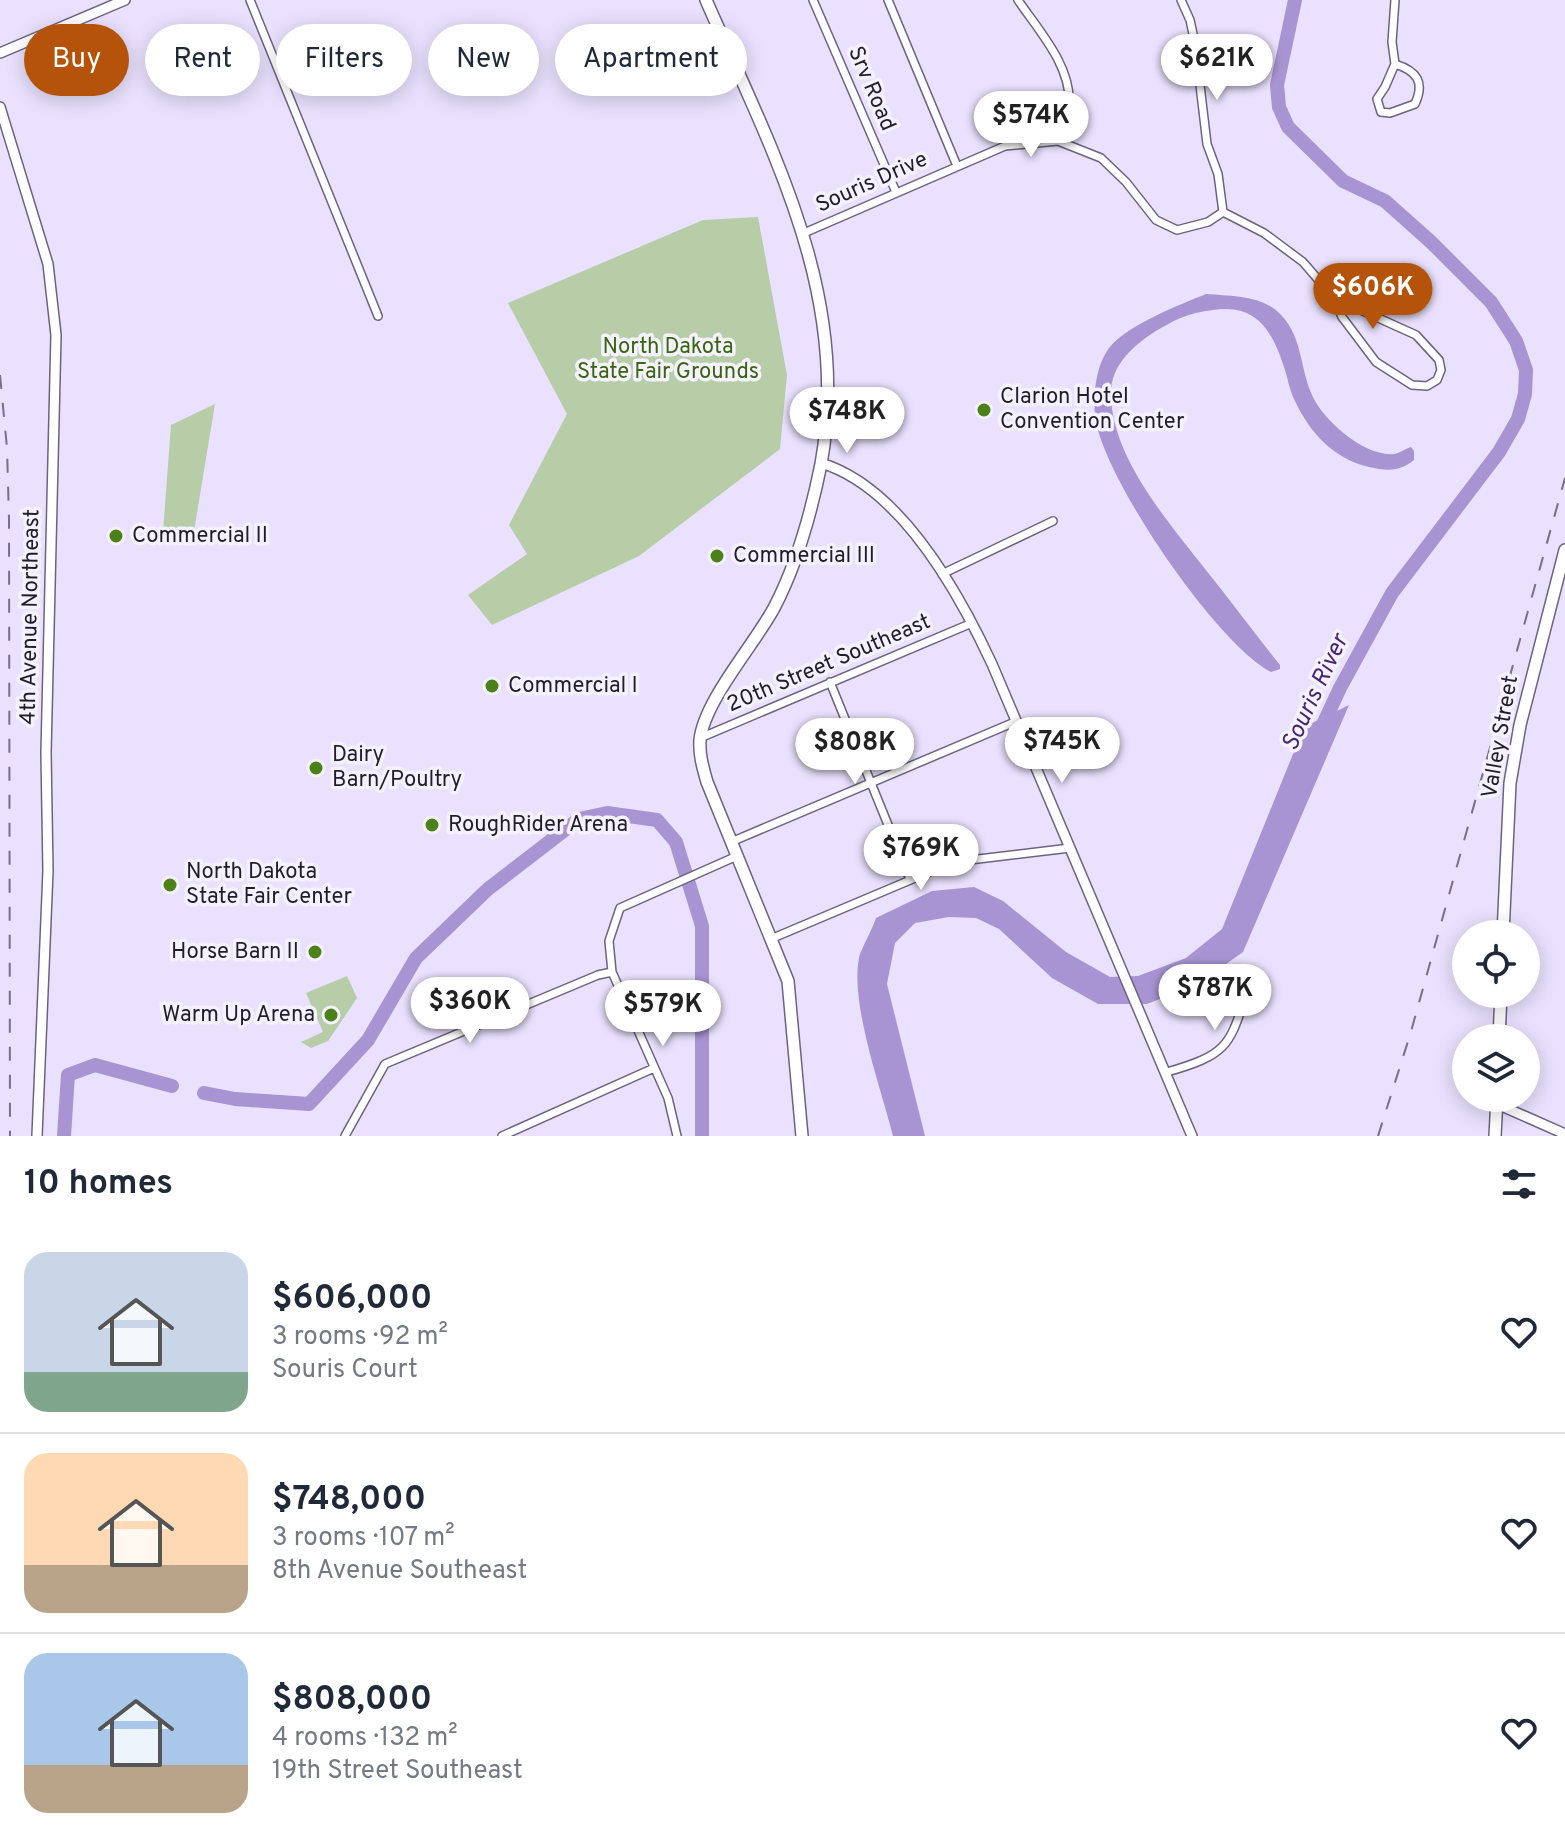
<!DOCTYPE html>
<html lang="en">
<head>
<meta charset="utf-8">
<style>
	body { margin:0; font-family:Overpass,sans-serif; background:#f2f2f3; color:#1f2937; height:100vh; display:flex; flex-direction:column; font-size:30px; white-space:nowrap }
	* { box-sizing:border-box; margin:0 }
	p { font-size:26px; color:#747a83 }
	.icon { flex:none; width:44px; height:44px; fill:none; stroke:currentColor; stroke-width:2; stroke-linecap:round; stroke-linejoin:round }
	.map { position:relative; height:1136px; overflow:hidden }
	.sheet { display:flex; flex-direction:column; background:#fff; flex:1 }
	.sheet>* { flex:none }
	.hud { position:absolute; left:24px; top:24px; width:800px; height:72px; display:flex; gap:16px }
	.fabs { position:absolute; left:1452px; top:920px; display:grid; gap:16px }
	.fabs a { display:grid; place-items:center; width:88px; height:88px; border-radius:50%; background:#fff; box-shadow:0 4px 20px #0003; font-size:40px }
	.price { position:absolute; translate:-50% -68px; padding:0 18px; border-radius:28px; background:#fff; color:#222; font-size:26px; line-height:52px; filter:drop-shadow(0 2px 4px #0008) }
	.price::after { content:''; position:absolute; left:50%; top:48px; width:24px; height:18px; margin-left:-12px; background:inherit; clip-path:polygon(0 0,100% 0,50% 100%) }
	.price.selected { background:#b45309; color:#fff }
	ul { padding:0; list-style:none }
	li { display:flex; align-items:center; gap:24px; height:200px; padding:0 24px }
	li+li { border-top:2px solid #e0e1e3 }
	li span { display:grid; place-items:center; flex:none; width:224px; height:160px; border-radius:24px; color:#555 }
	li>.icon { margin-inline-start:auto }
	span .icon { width:96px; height:96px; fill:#fffc; stroke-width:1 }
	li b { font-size:34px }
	h2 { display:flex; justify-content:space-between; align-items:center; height:96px; padding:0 24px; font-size:34px }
	.pill { padding:0 28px; border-radius:36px; background:#fff; box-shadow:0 4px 20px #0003; font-size:28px; line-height:72px }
	.pill.selected { background:#b45309; color:#fff }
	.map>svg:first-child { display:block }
	.green { fill:#b6cda8 }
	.water { fill:#a894d2 }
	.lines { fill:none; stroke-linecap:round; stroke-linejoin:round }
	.river { stroke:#a894d2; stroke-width:14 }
	.minor-casing { stroke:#6c6381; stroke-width:10 }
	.tertiary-casing { stroke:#6c6381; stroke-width:12 }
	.primary-casing { stroke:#6c6381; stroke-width:14 }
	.minor { stroke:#fff; stroke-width:7 }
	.tertiary { stroke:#fff; stroke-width:9 }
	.primary { stroke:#fff; stroke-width:11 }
	.rail { stroke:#767184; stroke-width:2; stroke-dasharray:14 14; stroke-linecap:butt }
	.poi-dot { fill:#4b8118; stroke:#f5f1ff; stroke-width:3 }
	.labels { text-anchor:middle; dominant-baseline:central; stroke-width:7; stroke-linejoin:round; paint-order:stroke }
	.street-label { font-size:22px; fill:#211d29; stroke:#f5f1ff }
	.park-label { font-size:22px; fill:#39650e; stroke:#f5f1ff }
	.poi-label { font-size:22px; fill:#211d29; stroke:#f5f1ff; text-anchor:start }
	.water-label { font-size:24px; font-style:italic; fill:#452770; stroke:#f5f1ff }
</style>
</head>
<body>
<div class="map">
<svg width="1565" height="1136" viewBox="0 0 1565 1136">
	<rect width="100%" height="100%" fill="#e9e1fd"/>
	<!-- green -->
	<path class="green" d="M758,217L787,375L780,449L639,556L492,625L468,595L527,554L509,525L567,414L508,303L703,220Z
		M215,404L194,531L163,532L171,425Z
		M347,976L357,998L328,1041L311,1048L301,1042L323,1032L306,993Z"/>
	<!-- water -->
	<path class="water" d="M1206,294C1229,296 1258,295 1277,311C1303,334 1299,366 1312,395C1323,420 1364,457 1394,454C1400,453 1405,449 1411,447L1414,451V460C1399,472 1387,471 1369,467C1334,459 1310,433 1295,401C1289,390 1288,378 1284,367C1272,330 1256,303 1213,310C1202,311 1189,314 1178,319C1151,332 1112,356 1111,391C1109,456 1171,525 1209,574C1233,604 1256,635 1280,665V669L1271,672C1216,643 1108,484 1096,422C1092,401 1095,369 1107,351C1122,327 1179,305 1206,294Z
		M1349,705L1243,952L1198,984L1147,1004H1098L1052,978L999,929L976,918L949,917L915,923L895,943L887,984L925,1136H893C881,1088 850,1004 859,958C860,951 873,928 876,918L932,891L974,887L1003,901L1066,952L1110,977L1138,976L1186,958L1222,929L1304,727Z"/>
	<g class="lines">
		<!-- river -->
		<path class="river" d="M1295,0L1277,85L1279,107L1288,127L1343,181L1385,201L1431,242L1491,302L1516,341L1526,370L1525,394L1518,419L1499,452L1392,593L1340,688L1319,733
			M204,1093L235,1099L309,1104L368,1040L416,958L488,889L579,819L607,813L657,820L676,842L702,926V1136
			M64,1136L68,1075L95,1065L172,1086"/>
		<defs>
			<path id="minor" d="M250,0L378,316
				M813,0L896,192
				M888,0L957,166
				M1018,0C1038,30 1072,66 1069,105C1068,116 1061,130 1058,141
				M1181,0L1190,20L1195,43L1207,144L1218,174L1223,212
				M1395,0L1392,42L1395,64
				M1395,64C1417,71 1425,82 1415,104L1390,113L1381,112L1377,99L1385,87Z
				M1223,212L1264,233L1303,262L1334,298L1416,335L1439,360L1441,370L1437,380L1427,386L1412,385L1376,362L1342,317L1334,298
				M804,233L1005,146L1058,141L1101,158L1126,182L1156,220L1177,230L1208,222L1223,212
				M942,574L1053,521
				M830,682L910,879
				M700,738L972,623
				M731,842L1017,721
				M773,938L953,862L1070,848
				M1167,1072C1234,1053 1229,1043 1251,981
				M345,1136L385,1064L598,975L612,972
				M502,1136L654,1068
				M677,1136L668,1098L612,972L609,941L620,908L737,856"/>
			<path id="tertiary" d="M0,53L125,0
				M0,107L48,264L56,335L46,753L48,871L37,1136
				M821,463C900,487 959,593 992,664L1192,1136
				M1497,1104L1565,1134"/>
			<path id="primary" d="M706,0C771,149 852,295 821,464C811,514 797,564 774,608C754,645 704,701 700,740C699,755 703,768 707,782L788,981L802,1136
				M1503,934L1510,783L1520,725L1565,550
				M1499,1038L1501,994
				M1495,1136L1497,1098"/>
		</defs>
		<!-- minor casing -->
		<use href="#minor" class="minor-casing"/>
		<!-- tertiary casing -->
		<use href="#tertiary" class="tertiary-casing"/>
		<!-- primary casing -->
		<use href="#primary" class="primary-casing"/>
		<!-- minor -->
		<use href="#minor" class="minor"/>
		<!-- tertiary -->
		<use href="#tertiary" class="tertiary"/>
		<!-- primary -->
		<use href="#primary" class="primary"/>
		<!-- rail -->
		<path class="rail" d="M0,375L7,448L9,519L10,1136
			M1378,1136L1410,1035L1565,478"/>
	</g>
	<!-- markers -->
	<g class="poi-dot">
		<circle cx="984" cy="410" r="8"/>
		<circle cx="116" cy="536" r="8"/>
		<circle cx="717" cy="556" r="8"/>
		<circle cx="492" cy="686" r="8"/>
		<circle cx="316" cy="768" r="8"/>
		<circle cx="432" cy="825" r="8"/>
		<circle cx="170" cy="885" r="8"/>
		<circle cx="315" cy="952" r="8"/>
		<circle cx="331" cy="1015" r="8"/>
	</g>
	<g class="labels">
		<!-- street labels -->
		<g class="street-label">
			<text transform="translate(871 89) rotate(67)">Srv Road</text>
			<text transform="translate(872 183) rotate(-24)">Souris Drive</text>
			<text transform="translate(31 617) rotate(-89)">4th Avenue Northeast</text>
			<text transform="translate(829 664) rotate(-23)">20th Street Southeast</text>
			<text transform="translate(1501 737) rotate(-80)">Valley Street</text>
		</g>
		<!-- park labels -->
		<g class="park-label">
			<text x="668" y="347">North Dakota<tspan x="668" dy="25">State Fair Grounds</tspan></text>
		</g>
		<!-- poi labels -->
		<g class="poi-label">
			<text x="1000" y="397">Clarion Hotel<tspan x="1000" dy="25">Convention Center</tspan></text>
			<text x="132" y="536">Commercial II</text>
			<text x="733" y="556">Commercial III</text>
			<text x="508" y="686">Commercial I</text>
			<text x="332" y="755">Dairy<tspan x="332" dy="25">Barn/Poultry</tspan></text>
			<text x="448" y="825">RoughRider Arena</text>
			<text x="186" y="872">North Dakota<tspan x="186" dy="25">State Fair Center</tspan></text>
			<text x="299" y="952" text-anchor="end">Horse Barn II</text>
			<text x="315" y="1015" text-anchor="end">Warm Up Arena</text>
		</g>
		<!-- water labels -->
		<g class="water-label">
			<text transform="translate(1316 693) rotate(-65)">Souris River</text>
		</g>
	</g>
</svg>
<div class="fabs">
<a><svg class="icon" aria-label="locate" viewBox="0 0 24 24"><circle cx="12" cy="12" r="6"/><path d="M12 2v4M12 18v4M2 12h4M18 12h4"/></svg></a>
<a><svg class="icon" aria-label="layers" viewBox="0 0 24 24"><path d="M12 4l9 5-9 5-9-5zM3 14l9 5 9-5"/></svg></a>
</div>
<b class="price" style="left:1217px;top:102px">$621K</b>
<b class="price" style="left:1031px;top:159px">$574K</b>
<b class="price selected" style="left:1373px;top:331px">$606K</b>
<b class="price" style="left:847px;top:455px">$748K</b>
<b class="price" style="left:1062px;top:785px">$745K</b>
<b class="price" style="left:855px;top:786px">$808K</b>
<b class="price" style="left:921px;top:892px">$769K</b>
<b class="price" style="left:1215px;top:1032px">$787K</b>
<b class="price" style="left:470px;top:1045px">$360K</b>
<b class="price" style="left:663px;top:1048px">$579K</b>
<div class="hud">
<a class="pill selected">Buy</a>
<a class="pill">Rent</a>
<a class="pill">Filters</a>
<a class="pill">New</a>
<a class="pill">Apartment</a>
</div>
</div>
<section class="sheet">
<h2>10 homes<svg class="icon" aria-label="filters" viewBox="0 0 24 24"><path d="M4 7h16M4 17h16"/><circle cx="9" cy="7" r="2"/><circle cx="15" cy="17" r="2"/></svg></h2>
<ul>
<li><span style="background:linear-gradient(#c9d6e8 75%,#7fa58c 0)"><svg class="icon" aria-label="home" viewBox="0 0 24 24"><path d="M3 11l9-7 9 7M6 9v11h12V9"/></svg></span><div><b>$606,000</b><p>3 rooms · 92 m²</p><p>Souris Court</p></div><svg class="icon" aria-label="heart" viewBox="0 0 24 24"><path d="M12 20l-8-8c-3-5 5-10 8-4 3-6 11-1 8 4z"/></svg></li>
<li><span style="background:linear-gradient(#ffd9b3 70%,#b9a48a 0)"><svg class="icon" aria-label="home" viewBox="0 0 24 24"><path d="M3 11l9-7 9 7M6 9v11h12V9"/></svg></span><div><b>$748,000</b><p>3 rooms · 107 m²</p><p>8th Avenue Southeast</p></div><svg class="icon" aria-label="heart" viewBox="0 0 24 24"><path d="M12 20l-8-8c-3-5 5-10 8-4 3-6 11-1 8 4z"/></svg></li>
<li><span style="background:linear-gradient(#a9c7e8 70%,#b9a48a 0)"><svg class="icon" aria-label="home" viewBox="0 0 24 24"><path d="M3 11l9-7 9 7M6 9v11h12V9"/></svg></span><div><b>$808,000</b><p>4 rooms · 132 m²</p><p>19th Street Southeast</p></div><svg class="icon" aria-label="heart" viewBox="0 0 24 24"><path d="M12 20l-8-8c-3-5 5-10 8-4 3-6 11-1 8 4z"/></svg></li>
</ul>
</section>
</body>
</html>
